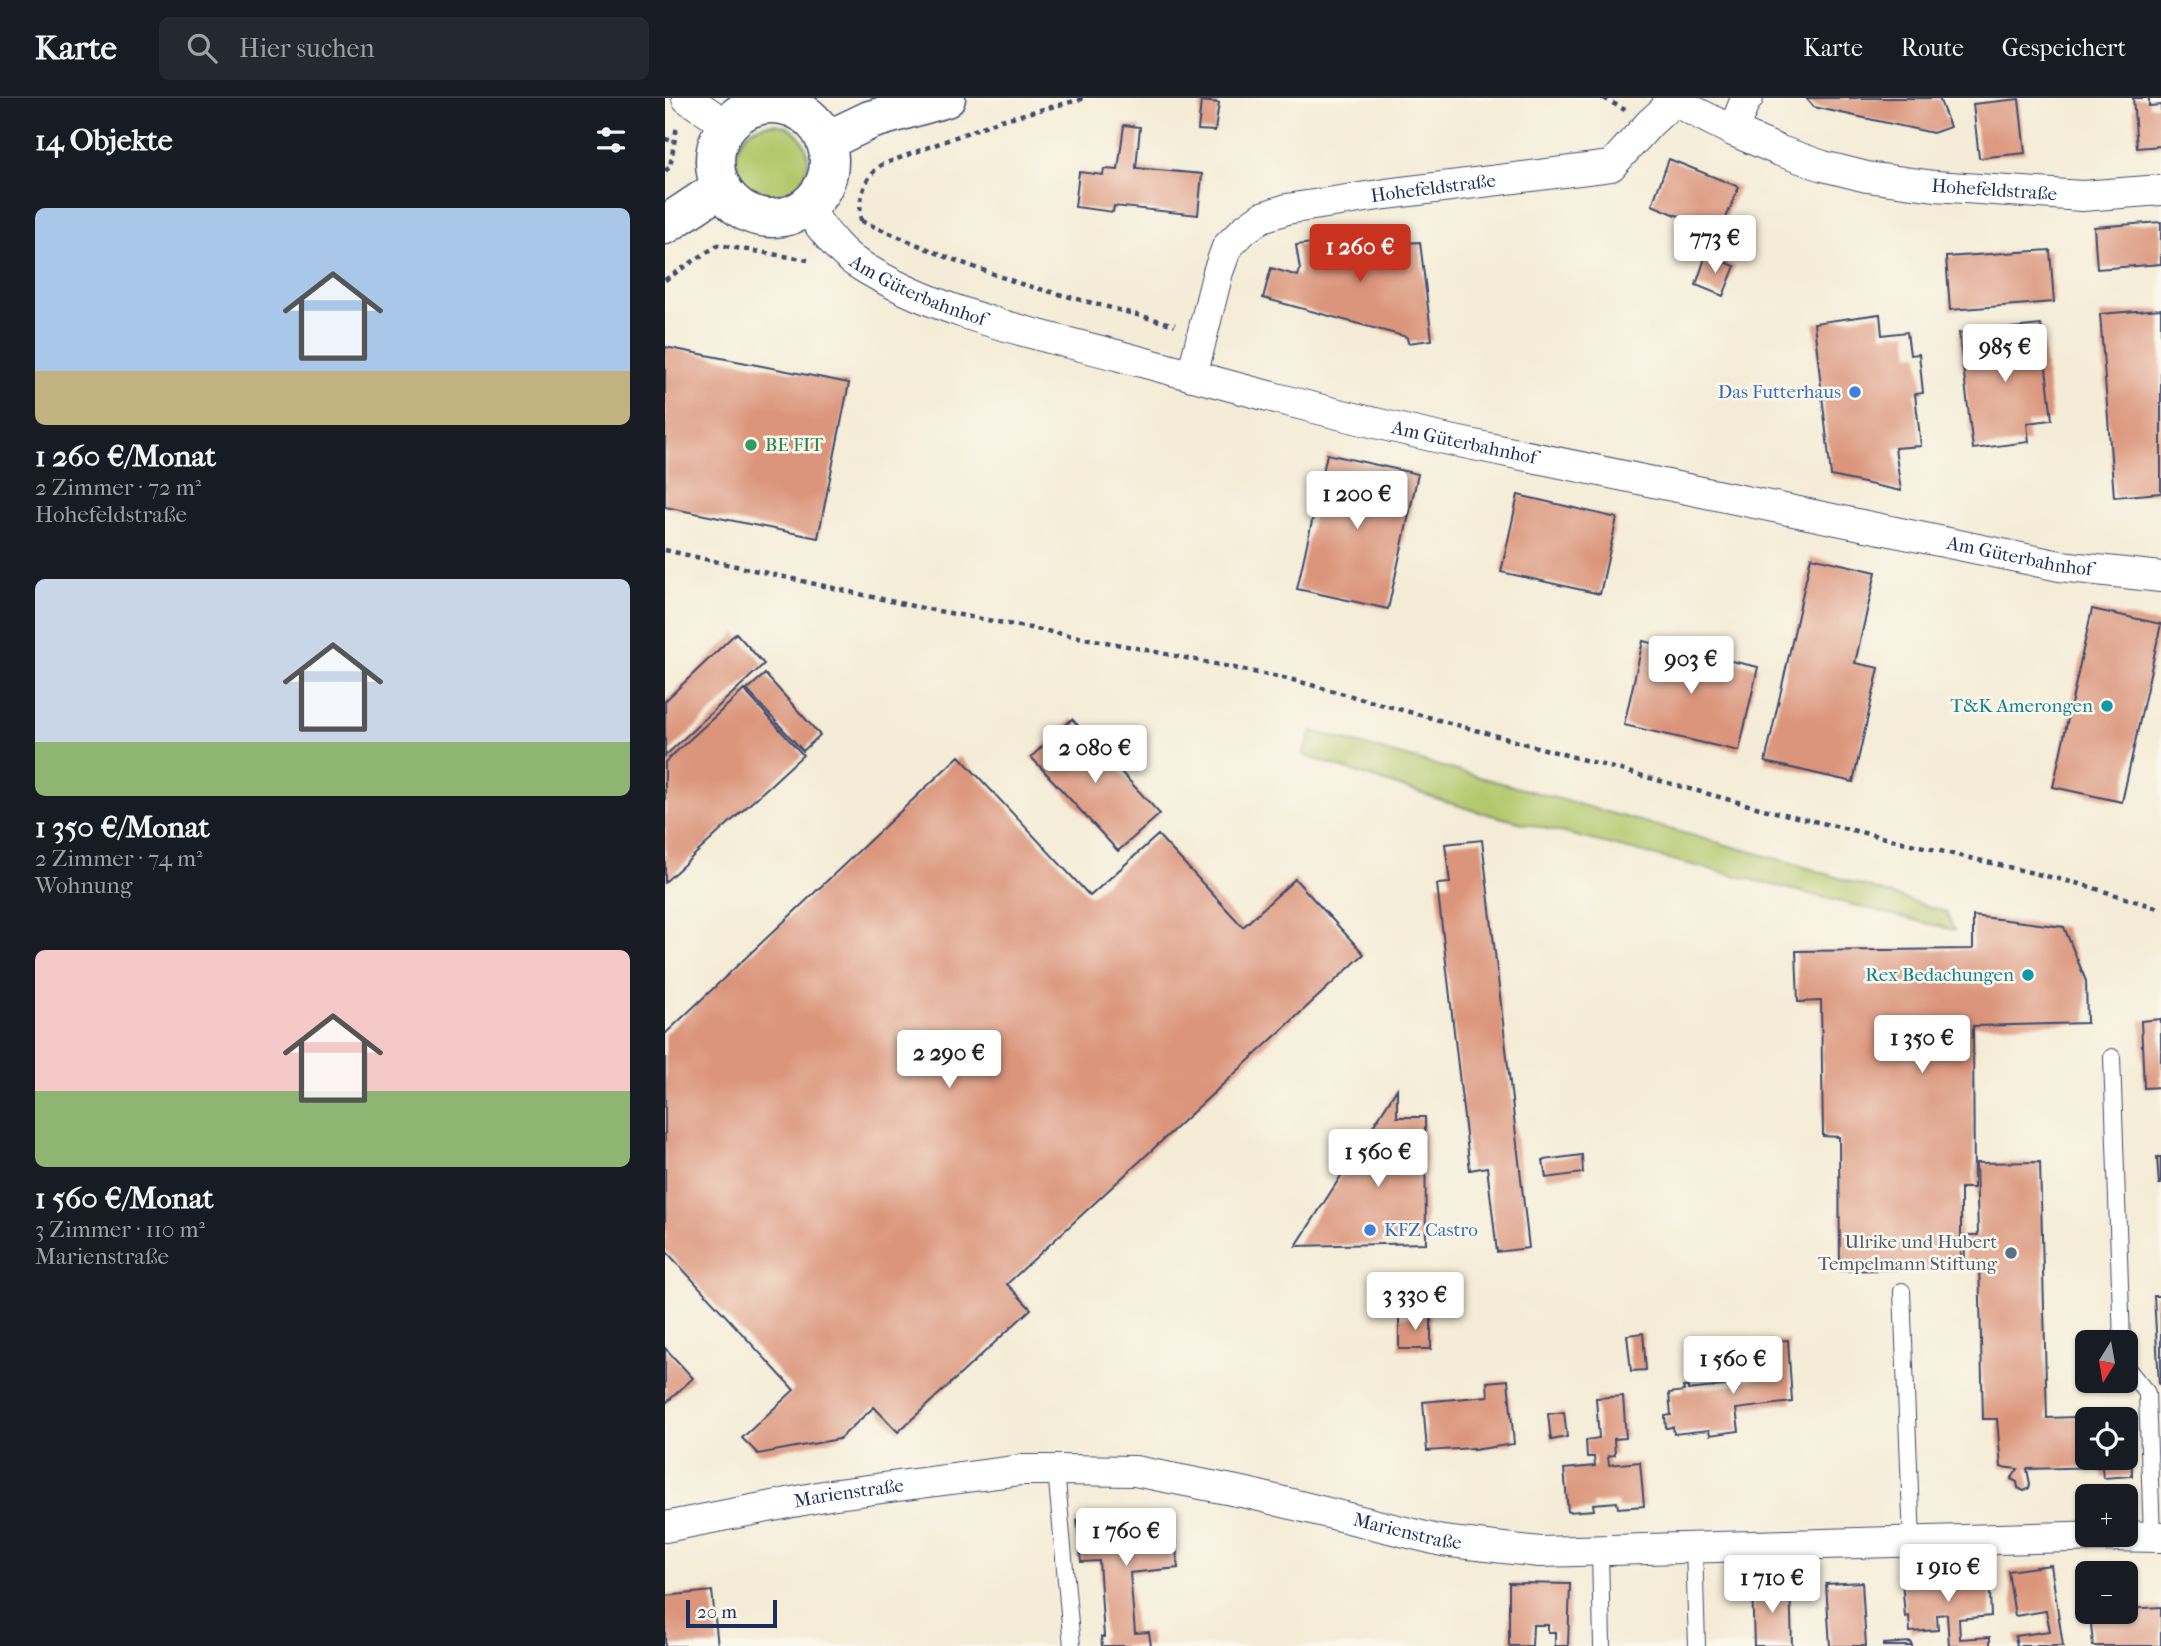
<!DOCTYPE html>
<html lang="de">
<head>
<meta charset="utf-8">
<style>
	body { margin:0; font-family:"IM FELL French Canon",serif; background:#242831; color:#f1f3f6; height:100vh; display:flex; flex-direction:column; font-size:26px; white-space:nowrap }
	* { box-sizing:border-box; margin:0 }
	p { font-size:23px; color:#9ea1a6 }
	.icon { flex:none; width:38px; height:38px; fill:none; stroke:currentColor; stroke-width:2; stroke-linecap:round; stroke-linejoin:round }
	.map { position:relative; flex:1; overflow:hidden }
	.sheet { display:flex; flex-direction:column; background:#171b24; width:665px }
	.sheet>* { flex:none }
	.needle { width:46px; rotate:191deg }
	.controls { position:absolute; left:1410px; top:1232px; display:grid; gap:14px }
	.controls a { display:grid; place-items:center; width:63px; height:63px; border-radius:10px; background:#171b24; box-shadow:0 2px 5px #0004; font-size:35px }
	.scale { position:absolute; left:21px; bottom:18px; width:91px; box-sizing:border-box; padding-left:7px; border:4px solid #1b2f5e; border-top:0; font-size:19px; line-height:24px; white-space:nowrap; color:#1b2f5e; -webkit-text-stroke:5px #fbf7ec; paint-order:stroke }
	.price { position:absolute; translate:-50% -60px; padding:0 16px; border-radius:7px; background:#fff; color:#222; font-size:23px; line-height:46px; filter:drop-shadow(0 2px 4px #0008) }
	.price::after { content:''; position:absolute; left:50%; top:42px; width:21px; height:16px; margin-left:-10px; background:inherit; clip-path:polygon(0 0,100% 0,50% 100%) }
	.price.selected { background:#c8321e; color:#fff }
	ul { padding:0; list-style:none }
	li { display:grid; align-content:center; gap:14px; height:371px; padding:0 35px }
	li span { display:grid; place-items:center; height:217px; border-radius:10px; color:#555 }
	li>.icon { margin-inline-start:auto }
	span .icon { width:126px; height:126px; fill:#fffc; stroke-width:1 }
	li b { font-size:30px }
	h2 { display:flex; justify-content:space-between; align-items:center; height:84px; padding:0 35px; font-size:30px }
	header { display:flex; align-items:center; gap:42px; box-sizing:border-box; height:98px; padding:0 35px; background:#171b24; border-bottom:2px solid #363941 }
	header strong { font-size:33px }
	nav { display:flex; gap:38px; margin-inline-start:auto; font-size:24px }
	.search { width:490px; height:63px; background:#242831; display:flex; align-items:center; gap:18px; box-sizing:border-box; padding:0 24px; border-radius:10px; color:#9ea1a6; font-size:26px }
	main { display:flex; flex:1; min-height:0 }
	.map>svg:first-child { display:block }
	.green { fill:#b2c76b; stroke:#667b64; stroke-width:2 }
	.building { fill:#db957c; fill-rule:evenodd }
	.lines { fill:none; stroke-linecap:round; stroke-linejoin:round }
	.lane-casing { stroke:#3c4b70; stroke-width:18 }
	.street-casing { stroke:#3c4b70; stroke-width:32 }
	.secondary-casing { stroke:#3c4b70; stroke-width:41 }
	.path { stroke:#3c4b70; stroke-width:4.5; stroke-dasharray:5 5; stroke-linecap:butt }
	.lane { stroke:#fff; stroke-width:16 }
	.street { stroke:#fff; stroke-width:30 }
	.secondary { stroke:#fff; stroke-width:38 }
	.shop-dot { fill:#3f7fe0; stroke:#fbf7ec; stroke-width:2.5 }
	.leisure-dot { fill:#2e9e5b; stroke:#fbf7ec; stroke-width:2.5 }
	.culture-dot { fill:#0f9aa8; stroke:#fbf7ec; stroke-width:2.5 }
	.service-dot { fill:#5c6f8a; stroke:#fbf7ec; stroke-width:2.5 }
	.labels { text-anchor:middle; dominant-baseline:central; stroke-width:5; stroke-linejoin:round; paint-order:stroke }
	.street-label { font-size:19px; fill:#1b2f5e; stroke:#fbf7ec }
	.shop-label { font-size:19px; fill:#366cbe; stroke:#fbf7ec; text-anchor:end }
	.leisure-label { font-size:19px; fill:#27864d; stroke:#fbf7ec; text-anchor:start }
	.culture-label { font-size:19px; fill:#0d838f; stroke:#fbf7ec; text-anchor:end }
	.service-label { font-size:19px; fill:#4e5e75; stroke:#fbf7ec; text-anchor:end }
</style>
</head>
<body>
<header>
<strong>Karte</strong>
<div class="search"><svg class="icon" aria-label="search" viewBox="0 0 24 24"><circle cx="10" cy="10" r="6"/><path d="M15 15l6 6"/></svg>Hier suchen</div>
<nav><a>Karte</a><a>Route</a><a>Gespeichert</a></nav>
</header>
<main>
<section class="sheet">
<h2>14 Objekte<svg class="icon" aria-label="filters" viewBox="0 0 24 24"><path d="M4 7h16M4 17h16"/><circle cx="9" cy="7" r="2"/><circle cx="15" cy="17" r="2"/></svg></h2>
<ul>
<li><span style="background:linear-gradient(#a9c7e8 75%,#c2b280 0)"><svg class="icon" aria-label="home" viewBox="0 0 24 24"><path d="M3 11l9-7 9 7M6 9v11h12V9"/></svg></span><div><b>1 260 €/Monat</b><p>2 Zimmer · 72 m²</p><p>Hohefeldstraße</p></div></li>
<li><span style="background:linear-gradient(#c9d6e8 75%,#8fb573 0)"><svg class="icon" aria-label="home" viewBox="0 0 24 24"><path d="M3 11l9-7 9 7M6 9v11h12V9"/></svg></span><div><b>1 350 €/Monat</b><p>2 Zimmer · 74 m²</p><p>Wohnung</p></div></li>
<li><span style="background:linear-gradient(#f6c9c9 65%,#8fb573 0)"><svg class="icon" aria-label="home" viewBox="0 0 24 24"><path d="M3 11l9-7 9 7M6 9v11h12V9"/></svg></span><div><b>1 560 €/Monat</b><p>3 Zimmer · 110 m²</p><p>Marienstraße</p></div></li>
</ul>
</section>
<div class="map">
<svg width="1496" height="1548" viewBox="0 0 1496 1548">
	<rect width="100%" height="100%" fill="#fbf7ec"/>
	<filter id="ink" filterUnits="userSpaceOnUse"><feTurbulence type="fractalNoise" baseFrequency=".0143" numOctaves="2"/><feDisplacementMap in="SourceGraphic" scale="14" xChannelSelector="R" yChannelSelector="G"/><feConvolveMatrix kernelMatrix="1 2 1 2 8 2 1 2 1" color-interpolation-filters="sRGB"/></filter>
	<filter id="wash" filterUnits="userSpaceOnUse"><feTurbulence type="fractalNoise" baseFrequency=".00686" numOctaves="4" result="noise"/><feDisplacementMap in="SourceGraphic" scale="28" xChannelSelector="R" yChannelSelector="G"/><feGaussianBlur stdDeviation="1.57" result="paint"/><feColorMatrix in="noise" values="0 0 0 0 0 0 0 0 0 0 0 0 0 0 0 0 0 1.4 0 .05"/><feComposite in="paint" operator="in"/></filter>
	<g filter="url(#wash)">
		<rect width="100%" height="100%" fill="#f4ecd6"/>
		<!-- green -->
		<path class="green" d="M71 62a36 36 0 1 1 72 0a36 36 0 1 1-72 0Z
			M647,633L1127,765L1281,814L1289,832L810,713L638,657Z"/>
		<g id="blocks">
			<!-- building -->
			<path class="building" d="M1141,0H1274L1285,29L1268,35L1149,9Z
				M1468,0H1484V8L1496,7V48L1472,50Z
				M1354,1L1360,55L1314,60L1308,6Z
				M536,3L554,5L550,33L533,32Z
				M459,27L475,29L471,70L537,76L533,117L449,108L448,114L410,109L414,74L438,77L439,71L453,72Z
				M1004,61L1074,89L1048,151L1025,142L1031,125L987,107Z
				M1496,124V166L1432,171L1429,129Z
				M726,135L723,146L755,144L767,242L743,245L742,239L598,200L606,170L633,178L635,172L631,147Z
				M1385,152L1389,204L1285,212L1281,159Z
				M1041,157L1070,168L1058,198L1031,187Z
				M1496,211V395L1449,399L1435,216Z
				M1215,216L1217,237L1242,234L1245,257L1254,256L1258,295L1250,296L1256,348L1230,350L1236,393L1166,378L1149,225Z
				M1376,227L1387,322L1362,325L1364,344L1308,351L1294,235Z
				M0,249L184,285L153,440L0,409Z
				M662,356L753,376L723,511L632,491Z
				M853,397L952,420L935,496L836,474Z
				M1146,459L1211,474L1190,565L1214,570L1188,684L1100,664Z
				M1427,511L1496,526L1457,704L1388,689Z
				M71,535L99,566L0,658V603Z
				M978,543L1093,569L1074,653L959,627Z
				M100,576L155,637L138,653L82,592Z
				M79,592L138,657L0,784V664Z
				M407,621L495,716L453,753L366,659Z
				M294,658L425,798L493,737L578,829L630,781L699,856L342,1186L366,1211L233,1334L209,1309L174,1341L93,1356L77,1340L129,1292L0,1152V936Z
				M817,742L864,1150L832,1154L822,1069L805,1072L772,786L785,785L780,746Z
				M1308,818L1399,829L1421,883L1422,925L1308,928L1309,1090H1296V1170L1175,1173L1174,1039L1158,1038L1156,903L1133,904L1131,853L1308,851Z
				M1496,921V989L1479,990L1476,923Z
				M732,991V1019H760L761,1145L631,1148Z
				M917,1057L918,1075L881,1080L878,1062Z
				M1492,1059H1496V1086H1494Z
				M1375,1064L1382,1320L1440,1318V1314L1466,1313L1467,1378L1438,1380L1437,1369L1362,1371L1365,1386L1364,1390L1359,1393L1353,1390L1352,1384L1346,1381L1353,1371L1336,1369L1332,1321H1318L1314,1163H1300L1299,1137H1313L1311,1065ZM1423,1321H1461V1360H1423Z
				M1489,1198H1496V1286H1494Z
				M766,1217V1251H734V1219Z
				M978,1235L981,1272L966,1273L962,1237Z
				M1123,1242L1127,1304L1071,1311L1074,1333L1045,1337L1044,1332L1009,1336L1008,1329L1001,1330L1000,1318L1006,1317L1004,1295L1019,1293L1018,1289H1023V1292L1069,1287L1068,1283L1096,1280L1095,1268L1100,1267L1098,1244Z
				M0,1250L28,1280L0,1306Z
				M843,1282L849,1346L808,1352V1350L762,1353L758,1304L823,1298L822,1284Z
				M958,1298L961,1340L949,1341L950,1357L943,1358L944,1367L975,1364L979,1408L953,1410L952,1404L928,1406L929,1412L903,1414L899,1371L930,1368L929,1359H922L921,1342L934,1340L931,1300Z
				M899,1314L902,1339L886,1342L883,1316Z
				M446,1419L447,1427L469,1422L508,1419L513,1470L465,1475L470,1535L484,1534L486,1548H437L436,1539H439L434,1463L416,1464L412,1422Z
				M1386,1467L1398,1548H1352L1350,1538L1385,1533L1381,1513L1350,1518L1343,1473Z
				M1324,1473L1326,1518L1294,1521L1295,1541L1325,1539V1548H1284L1282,1516L1272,1517L1273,1532L1245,1534L1244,1518L1240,1519L1237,1482L1304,1478V1475Z
				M1197,1484L1201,1548H1165L1161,1486Z
				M844,1485L905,1486L903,1548H890V1534H883V1527H868L867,1548H844Z
				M1125,1485L1127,1548H1089L1087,1486Z
				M47,1493L53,1548H0V1498Z
				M1496,1509V1548H1428L1425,1514H1461V1511Z
				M1246,1544L1247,1548H1218V1546Z"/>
		</g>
	</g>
	<g filter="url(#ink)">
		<use href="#blocks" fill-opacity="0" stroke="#3c4b70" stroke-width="2"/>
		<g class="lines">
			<defs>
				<path id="lane" d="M1447,959L1457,1244
					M1237,1193L1247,1443
					M1461,1269L1482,1295L1487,1439
					M391,1372L407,1548
					M1029,1449L1032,1548
					M935,1452L937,1548"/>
				<g id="street">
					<path d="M22,0L63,28"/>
					<path id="s1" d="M1003,0L1068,33L1115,53L1158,68L1202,79L1270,88L1417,98L1496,92"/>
					<path d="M1068,33L1080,3L1083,0"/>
					<path id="s2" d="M140,109C156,128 170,150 190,164C268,215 367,235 455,258C561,287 667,316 775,340L1395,468L1496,479"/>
					<path id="s3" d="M527,278L553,174L562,149L580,131L597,119L622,111L721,96L946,68L985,25L1008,4"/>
					<path id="s4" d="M0,1429L164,1397L356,1372H391L470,1373L582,1395L777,1443L875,1454L1440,1438L1496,1439"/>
				</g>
				<path id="secondary" d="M50 63a57 57 0 1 1 114 0a57 57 0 1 1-114 0Z
					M161,43L205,22L281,0
					M0,127L57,89"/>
			</defs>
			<!-- lane casing -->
			<use href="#lane" class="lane-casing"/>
			<!-- street casing -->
			<use href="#street" class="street-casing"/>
			<!-- secondary casing -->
			<use href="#secondary" class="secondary-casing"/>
			<!-- path -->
			<path class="path" d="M939,0L960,12
				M0,41L9,43
				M0,73L5,69L12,28
				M196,123L284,160L356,186L510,227
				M196,123C193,102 199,79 216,67L336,22L421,0
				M0,182L53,147L143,162
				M0,452L252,509L462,548L628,582L1098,711L1419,787L1496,811"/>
			<!-- lane -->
			<use href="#lane" class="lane"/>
			<!-- street -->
			<use href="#street" class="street"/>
			<!-- secondary -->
			<use href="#secondary" class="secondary"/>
		</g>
	</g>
	<!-- markers -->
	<g class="shop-dot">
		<circle cx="1190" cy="294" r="7"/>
		<circle cx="705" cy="1132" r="7"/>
	</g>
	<circle class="leisure-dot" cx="86" cy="347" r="7"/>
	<g class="culture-dot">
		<circle cx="1442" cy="608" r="7"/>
		<circle cx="1363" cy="877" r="7"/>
	</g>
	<circle class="service-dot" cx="1346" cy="1155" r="7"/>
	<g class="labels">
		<!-- street labels -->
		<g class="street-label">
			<text stroke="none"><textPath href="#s3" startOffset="354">Hohefeldstraße</textPath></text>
			<text stroke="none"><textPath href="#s1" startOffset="343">Hohefeldstraße</textPath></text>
			<text stroke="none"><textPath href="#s2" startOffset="144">Am Güterbahnhof</textPath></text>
			<text stroke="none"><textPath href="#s2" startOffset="712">Am Güterbahnhof</textPath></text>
			<text stroke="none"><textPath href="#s2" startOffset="1279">Am Güterbahnhof</textPath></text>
			<text stroke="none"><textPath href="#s4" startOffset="187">Marienstraße</textPath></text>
			<text stroke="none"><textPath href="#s4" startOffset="754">Marienstraße</textPath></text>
		</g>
		<!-- shop labels -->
		<g class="shop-label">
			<text x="1176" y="294">Das Futterhaus</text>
			<text x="719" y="1132" text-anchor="start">KFZ Castro</text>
		</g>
		<!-- leisure labels -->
		<g class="leisure-label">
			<text x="100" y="347">BE FIT</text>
		</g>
		<!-- culture labels -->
		<g class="culture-label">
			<text x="1428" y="608">T&amp;K Amerongen</text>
			<text x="1349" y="877">Rex Bedachungen</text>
		</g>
		<!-- service labels -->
		<g class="service-label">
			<text x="1332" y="1144">Ulrike und Hubert<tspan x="1332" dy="22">Tempelmann Stiftung</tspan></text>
		</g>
	</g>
</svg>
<div class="controls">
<a><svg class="needle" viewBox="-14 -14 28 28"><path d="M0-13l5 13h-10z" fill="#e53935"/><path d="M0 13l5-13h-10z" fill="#9ea1a6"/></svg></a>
<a><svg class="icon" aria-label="locate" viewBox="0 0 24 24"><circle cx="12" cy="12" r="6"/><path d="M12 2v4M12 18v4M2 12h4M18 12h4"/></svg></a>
<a>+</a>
<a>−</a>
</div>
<div class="scale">20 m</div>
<b class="price" style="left:1050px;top:177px">773 €</b>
<b class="price selected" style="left:695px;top:186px">1 260 €</b>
<b class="price" style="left:1340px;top:286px">985 €</b>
<b class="price" style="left:692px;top:433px">1 200 €</b>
<b class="price" style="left:1026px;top:598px">903 €</b>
<b class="price" style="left:430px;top:687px">2 080 €</b>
<b class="price" style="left:1257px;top:977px">1 350 €</b>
<b class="price" style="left:284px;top:992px">2 290 €</b>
<b class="price" style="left:713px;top:1091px">1 560 €</b>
<b class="price" style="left:750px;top:1234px">3 330 €</b>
<b class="price" style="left:1068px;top:1298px">1 560 €</b>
<b class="price" style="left:461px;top:1470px">1 760 €</b>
<b class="price" style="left:1283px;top:1506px">1 910 €</b>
<b class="price" style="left:1107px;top:1517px">1 710 €</b>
</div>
</main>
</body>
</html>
